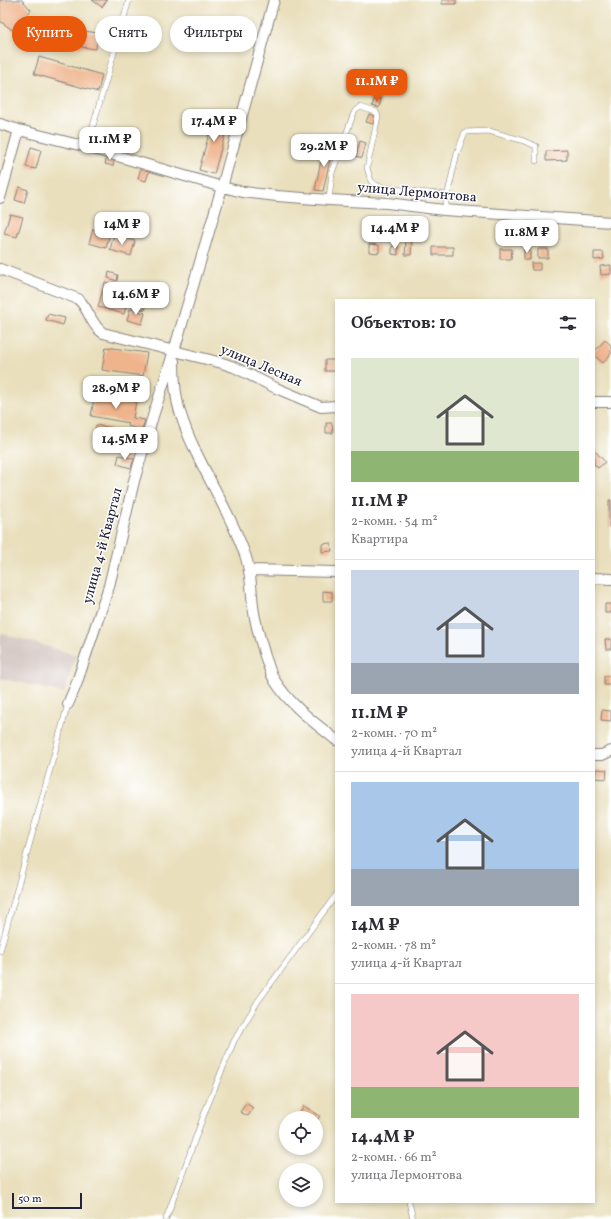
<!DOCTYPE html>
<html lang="ru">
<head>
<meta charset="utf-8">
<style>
	body { margin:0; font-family:Vollkorn,serif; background:#f7f7f7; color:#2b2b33; height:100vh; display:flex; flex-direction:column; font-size:15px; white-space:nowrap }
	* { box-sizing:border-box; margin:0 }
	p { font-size:13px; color:#7c7c81 }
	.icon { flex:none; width:22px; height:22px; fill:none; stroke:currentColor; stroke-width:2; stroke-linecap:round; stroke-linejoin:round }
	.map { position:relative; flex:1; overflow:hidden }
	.sheet { position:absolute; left:335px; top:299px; width:260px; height:904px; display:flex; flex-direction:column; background:#fff; border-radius:0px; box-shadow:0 2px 6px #0003 }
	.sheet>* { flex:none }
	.top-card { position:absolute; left:12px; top:16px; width:263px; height:36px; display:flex; gap:8px }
	.fabs { position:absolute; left:279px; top:1111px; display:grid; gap:8px }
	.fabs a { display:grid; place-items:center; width:44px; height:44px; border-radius:50%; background:#fff; box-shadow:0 2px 6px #0003; font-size:20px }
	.scale { position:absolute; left:12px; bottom:10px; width:70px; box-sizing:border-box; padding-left:4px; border:2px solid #22223b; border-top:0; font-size:11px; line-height:14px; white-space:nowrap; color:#22223b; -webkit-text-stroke:3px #fff; paint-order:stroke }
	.price { position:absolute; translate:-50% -34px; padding:0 9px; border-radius:8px; background:#fff; color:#222; font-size:13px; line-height:26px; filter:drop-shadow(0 1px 2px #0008) }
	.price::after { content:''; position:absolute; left:50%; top:24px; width:12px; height:9px; margin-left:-6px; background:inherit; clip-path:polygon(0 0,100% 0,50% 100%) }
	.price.on { background:#ea580c; color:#fff }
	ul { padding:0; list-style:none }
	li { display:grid; align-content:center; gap:8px; height:212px; padding:0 16px }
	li+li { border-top:1px solid #e1e1e2 }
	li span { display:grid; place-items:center; height:124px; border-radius:0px; color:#555 }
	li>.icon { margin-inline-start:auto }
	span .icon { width:72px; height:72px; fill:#fffc; stroke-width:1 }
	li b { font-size:17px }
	h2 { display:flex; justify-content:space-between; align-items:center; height:48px; padding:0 16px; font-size:17px }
	.tag { padding:0 14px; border-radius:18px; background:#fff; box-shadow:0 2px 6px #0003; font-size:14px; line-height:36px }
	.tag.on { background:#ea580c; color:#fff }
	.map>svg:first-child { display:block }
	.industrial { fill:#cfc0bb }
	.building { fill:#efb48c }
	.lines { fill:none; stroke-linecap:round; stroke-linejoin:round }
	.service-casing { stroke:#86807c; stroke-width:6 }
	.minor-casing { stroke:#86807c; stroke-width:12 }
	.service { stroke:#fff; stroke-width:5 }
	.minor { stroke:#fff; stroke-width:10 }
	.labels { text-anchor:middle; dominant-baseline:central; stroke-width:3; stroke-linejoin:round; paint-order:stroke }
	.street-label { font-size:14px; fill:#22223b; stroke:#fff }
</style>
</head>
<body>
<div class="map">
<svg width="611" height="1219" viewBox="0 0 611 1219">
	<rect width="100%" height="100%" fill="#fff"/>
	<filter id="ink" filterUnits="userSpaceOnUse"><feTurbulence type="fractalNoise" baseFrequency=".025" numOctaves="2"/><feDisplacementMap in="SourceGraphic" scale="8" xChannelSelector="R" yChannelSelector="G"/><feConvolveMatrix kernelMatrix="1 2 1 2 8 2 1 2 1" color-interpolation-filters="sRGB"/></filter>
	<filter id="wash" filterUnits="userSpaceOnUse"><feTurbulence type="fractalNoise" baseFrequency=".012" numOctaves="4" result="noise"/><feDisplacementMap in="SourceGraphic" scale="16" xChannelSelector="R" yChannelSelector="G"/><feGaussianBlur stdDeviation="0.9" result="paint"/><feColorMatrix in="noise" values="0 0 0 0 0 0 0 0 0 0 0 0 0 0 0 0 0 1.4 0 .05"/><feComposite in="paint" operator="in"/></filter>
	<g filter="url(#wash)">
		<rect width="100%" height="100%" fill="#e9dfbc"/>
		<!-- industrial -->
		<path class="industrial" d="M0,633L76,655L64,693L0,678Z"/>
		<g id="blocks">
			<!-- building -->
			<path class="building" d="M0,0H22L31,10L15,32L0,21Z
				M92,0H107L102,7Z
				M442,0H456V4H442Z
				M63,28L98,33L96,49L60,44Z
				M39,57L102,75L98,92L34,74Z
				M375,97L381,99L379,108L372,106Z
				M215,112L230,116L214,174L199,170Z
				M369,114L375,116L373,124L366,122Z
				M360,141L366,143L362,158L356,156Z
				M324,145L333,147L323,191L315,190Z
				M31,147L41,150L36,169L26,167Z
				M567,150V160L546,161V151Z
				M107,156L115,158L113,166L105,164Z
				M141,166L150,169L146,181L138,179Z
				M19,187L28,190L24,203L15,200Z
				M10,214L23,217L17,237L4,234Z
				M93,229L110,233L106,248L89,243Z
				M114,235L135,241L131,256L110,250Z
				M406,238H412L411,255H405Z
				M369,244L379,245V253L369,252Z
				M392,246H398V255L392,254Z
				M433,247H453V255H433Z
				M500,249H512L511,259H500Z
				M524,249H530V260H524Z
				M538,249H548V258H538Z
				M594,252H603L604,259L594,260Z
				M531,263H540V270H532Z
				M611,265V274L601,275L600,266Z
				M109,272L118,275L117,281L108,278Z
				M105,282L131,290L124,314L98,307Z
				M134,290L149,294L145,310L130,306Z
				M130,309L145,313L142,324L127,320Z
				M48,314L65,318L63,325L46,320Z
				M605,340L611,345V354L603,363L594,355V352Z
				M106,347L147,353L143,376L102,370Z
				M325,360H335V371H325Z
				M95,393L136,401L133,418L145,420L142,430L128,426L129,423L91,416Z
				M326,423H332L333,433H326Z
				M96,425L111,428L110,437L95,434Z
				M136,430L142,431L139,440L134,439Z
				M596,452L605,462L598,468L594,464V453Z
				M119,455L134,459L131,468L117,464Z
				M609,500H611V527H609Z
				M331,543L332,551L322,552V544Z
				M323,591L332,592V601H323Z
				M605,604H611V613H605Z
				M605,639H611V649H606Z
				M604,676H611V685H604Z
				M602,710L611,711V721L601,720Z
				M596,769L607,770L606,779L595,778Z
				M246,1103L253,1108L248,1116L240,1112Z
				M304,1106L320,1116L316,1122L320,1124L316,1130V1118H296Z"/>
		</g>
	</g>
	<g filter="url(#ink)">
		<use href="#blocks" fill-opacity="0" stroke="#86807c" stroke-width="1"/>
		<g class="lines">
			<defs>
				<path id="service" d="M87,147L129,0
					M329,200L332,173L353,115L355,111L360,107L376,112L378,116L367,168L371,181L376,185L385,188L447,195
					M444,210L457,153L465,132L489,131L521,140L536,146V161
					M0,951L68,704
					M409,1202L413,1219
					M166,1219L206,1109L234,1041L258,1001L336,895"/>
				<path id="minor" d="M0,124L19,130L87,147L222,187L243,192L277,196L329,200L387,203L444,210L611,222
					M0,198L19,130
					M0,269L78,299C89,308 90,324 103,333L222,363L234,367L276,388L321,407L336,406
					M174,361C174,377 175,396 180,412C195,461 227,504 244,552C251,569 251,588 253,606C255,623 260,639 265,656C268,664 270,673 275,681C290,705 314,722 336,740
					M594,402H611
					M249,570L336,572
					M594,578L611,579
					M68,704L76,685L109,586L134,481L153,416L174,351L222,187L274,0
					M594,755H602L611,751"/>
			</defs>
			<!-- service casing -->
			<use href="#service" class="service-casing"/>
			<!-- minor casing -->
			<use href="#minor" class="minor-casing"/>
			<!-- service -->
			<use href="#service" class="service"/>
			<!-- minor -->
			<use href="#minor" class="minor"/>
		</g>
	</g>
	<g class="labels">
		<!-- street labels -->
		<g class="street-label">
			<text transform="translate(417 193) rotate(5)">улица Лермонтова</text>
			<text transform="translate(261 366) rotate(23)">улица Лесная</text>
			<text transform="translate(103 546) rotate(-75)">улица 4-й Квартал</text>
		</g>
	</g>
</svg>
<div class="fabs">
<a><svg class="icon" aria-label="locate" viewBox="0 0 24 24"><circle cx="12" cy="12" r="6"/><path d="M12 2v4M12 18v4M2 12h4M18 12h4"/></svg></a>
<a><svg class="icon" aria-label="layers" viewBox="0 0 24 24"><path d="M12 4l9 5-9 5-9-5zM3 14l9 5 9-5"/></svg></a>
</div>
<div class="scale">50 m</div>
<b class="price on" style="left:377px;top:103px">11.1M ₽</b>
<b class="price" style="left:214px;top:143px">17.4M ₽</b>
<b class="price" style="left:110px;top:161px">11.1M ₽</b>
<b class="price" style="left:324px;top:168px">29.2M ₽</b>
<b class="price" style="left:122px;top:246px">14M ₽</b>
<b class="price" style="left:395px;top:250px">14.4M ₽</b>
<b class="price" style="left:527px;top:254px">11.8M ₽</b>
<b class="price" style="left:136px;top:316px">14.6M ₽</b>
<b class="price" style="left:116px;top:410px">28.9M ₽</b>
<b class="price" style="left:125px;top:461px">14.5M ₽</b>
<div class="top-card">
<a class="tag on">Купить</a>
<a class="tag">Снять</a>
<a class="tag">Фильтры</a>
</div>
<section class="sheet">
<h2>Объектов: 10<svg class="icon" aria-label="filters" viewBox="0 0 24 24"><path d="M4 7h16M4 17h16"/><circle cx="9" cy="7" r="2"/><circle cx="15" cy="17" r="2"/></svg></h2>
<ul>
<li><span style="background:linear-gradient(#dfe7d0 75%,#8fb573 0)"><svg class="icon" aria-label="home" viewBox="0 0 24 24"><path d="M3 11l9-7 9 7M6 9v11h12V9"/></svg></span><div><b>11.1M ₽</b><p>2-комн. · 54 m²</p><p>Квартира</p></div></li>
<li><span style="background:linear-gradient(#c9d6e8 75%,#9aa5b1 0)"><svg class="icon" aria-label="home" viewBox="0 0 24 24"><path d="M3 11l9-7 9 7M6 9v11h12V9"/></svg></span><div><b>11.1M ₽</b><p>2-комн. · 70 m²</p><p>улица 4-й Квартал</p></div></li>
<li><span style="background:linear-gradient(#a9c7e8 70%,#9aa5b1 0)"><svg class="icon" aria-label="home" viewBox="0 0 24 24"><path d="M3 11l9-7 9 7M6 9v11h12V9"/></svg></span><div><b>14M ₽</b><p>2-комн. · 78 m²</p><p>улица 4-й Квартал</p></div></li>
<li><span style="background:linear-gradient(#f6c9c9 75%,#8fb573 0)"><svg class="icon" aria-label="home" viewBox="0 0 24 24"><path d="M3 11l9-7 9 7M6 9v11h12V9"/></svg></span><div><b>14.4M ₽</b><p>2-комн. · 66 m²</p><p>улица Лермонтова</p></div></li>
</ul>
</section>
</div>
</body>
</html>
